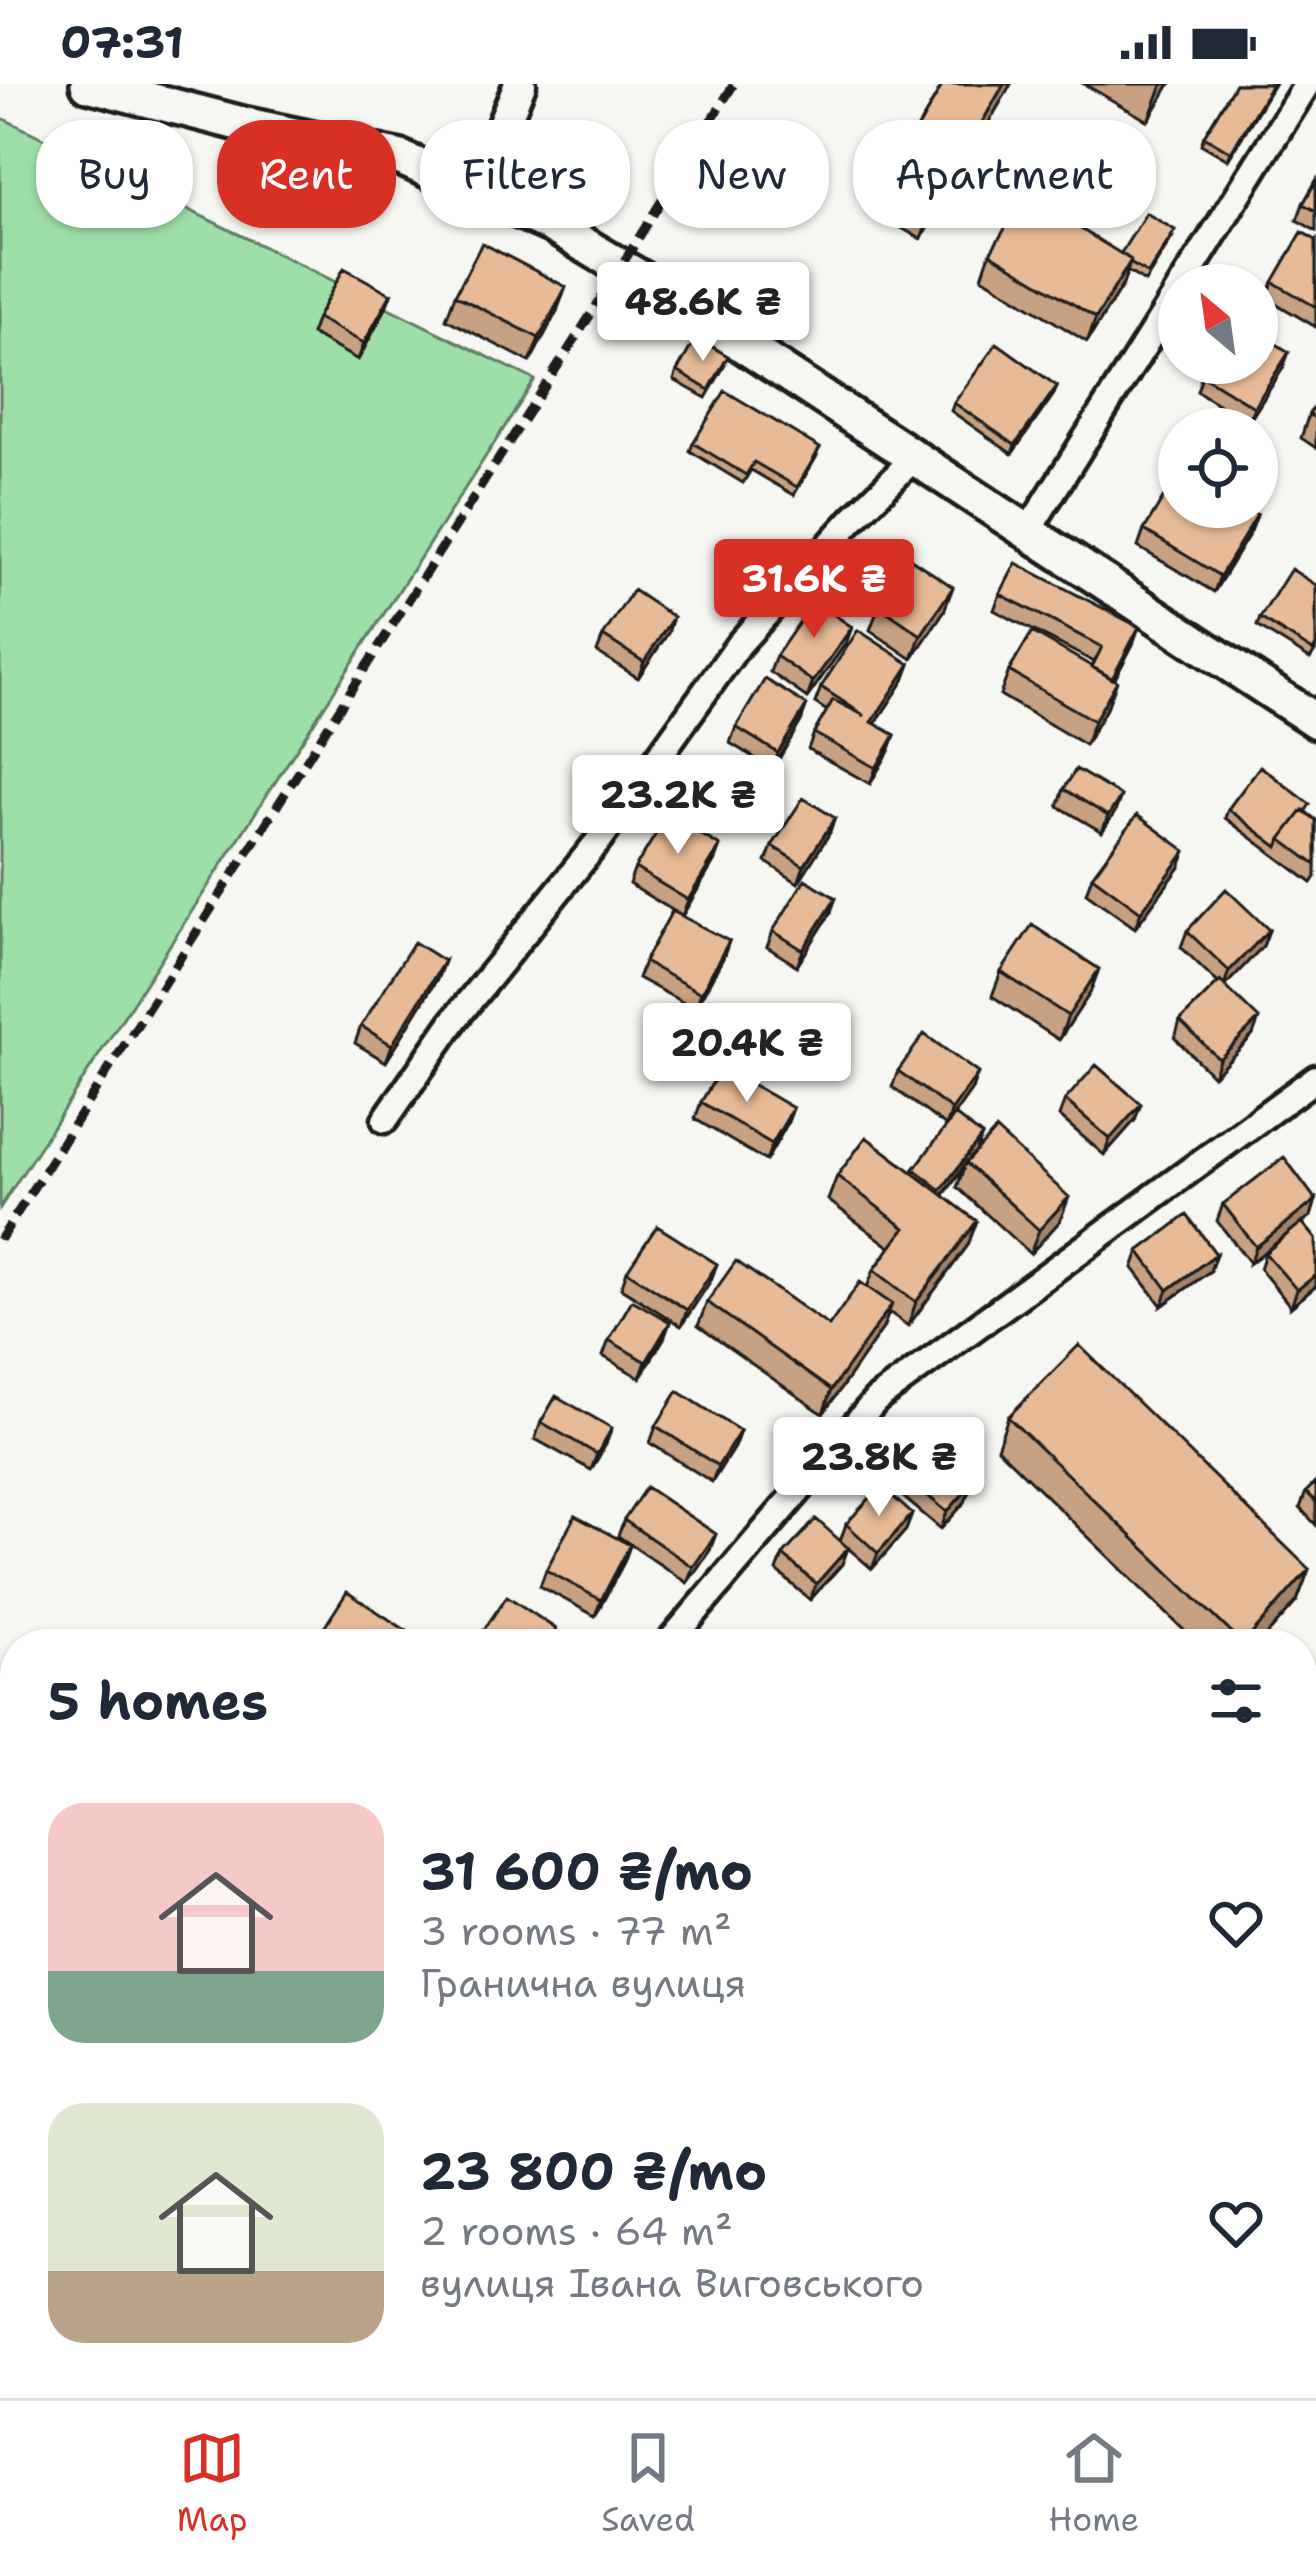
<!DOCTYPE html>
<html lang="en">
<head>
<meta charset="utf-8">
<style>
	body { margin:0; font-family:"Shantell Sans",sans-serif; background:#f2f2f3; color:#1f2937; height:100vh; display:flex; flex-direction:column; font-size:45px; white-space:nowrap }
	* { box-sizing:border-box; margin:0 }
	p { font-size:39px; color:#747a83 }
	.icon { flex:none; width:66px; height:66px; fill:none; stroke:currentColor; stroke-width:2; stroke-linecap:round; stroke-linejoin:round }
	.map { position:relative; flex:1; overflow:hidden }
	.details { position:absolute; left:0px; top:1545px; width:1317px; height:771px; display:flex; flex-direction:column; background:#fff; border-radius:48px 48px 0 0; box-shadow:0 3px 9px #0004 }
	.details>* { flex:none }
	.hud { position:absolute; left:36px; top:36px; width:1245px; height:108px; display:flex; gap:24px }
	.needle { width:78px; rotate:331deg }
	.tools { position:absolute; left:1158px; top:180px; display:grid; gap:24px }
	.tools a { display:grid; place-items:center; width:120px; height:120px; border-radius:50%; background:#fff; box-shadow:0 3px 9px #0004; font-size:60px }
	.price { position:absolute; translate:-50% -102px; padding:0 27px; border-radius:12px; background:#fff; color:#222; font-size:39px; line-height:78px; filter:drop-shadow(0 3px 6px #0008) }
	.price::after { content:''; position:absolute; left:50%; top:72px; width:36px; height:27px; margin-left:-18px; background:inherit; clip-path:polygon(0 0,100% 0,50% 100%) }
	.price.current { background:#d93025; color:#fff }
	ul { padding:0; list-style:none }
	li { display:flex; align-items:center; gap:36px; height:300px; padding:0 48px }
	li span { display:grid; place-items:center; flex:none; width:336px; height:240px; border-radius:36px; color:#555 }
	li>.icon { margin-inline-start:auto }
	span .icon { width:144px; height:144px; fill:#fffc; stroke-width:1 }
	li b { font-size:51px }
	h2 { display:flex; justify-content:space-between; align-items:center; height:144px; padding:0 48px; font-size:51px }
	.pill { padding:0 42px; border-radius:48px; background:#fff; box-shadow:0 3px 9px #0004; font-size:42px; line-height:108px }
	.pill.current { background:#d93025; color:#fff }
	.status { display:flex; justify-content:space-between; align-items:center; height:84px; padding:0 60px; background:#fff; direction:ltr }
	.status svg { height:33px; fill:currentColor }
	.tab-bar { display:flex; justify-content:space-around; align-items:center; height:168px; border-top:3px solid #e0e1e3; background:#fff; font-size:33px; color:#747a83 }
	.tab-bar a { display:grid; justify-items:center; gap:6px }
	.tab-bar .current { color:#d93025 }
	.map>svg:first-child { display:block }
	.green { fill:#9edfa9; stroke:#5d7e62; stroke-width:3 }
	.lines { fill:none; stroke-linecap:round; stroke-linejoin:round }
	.stream { stroke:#638e9e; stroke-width:9 }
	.minor-casing { stroke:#1c1c1c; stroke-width:33 }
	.tertiary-casing { stroke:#1c1c1c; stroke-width:39 }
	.secondary-casing { stroke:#1c1c1c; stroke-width:42 }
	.minor { stroke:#f6f6f2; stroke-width:24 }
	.tertiary { stroke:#f6f6f2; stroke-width:30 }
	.secondary { stroke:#f6f6f2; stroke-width:33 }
	.rail { stroke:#1c1c1c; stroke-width:9; stroke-dasharray:18 9; stroke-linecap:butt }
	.wall { fill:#c7a182; stroke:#1c1c1c; stroke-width:3 }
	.shaded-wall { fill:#a2836a; stroke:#1c1c1c; stroke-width:3 }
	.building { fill:#e7bb97; stroke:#1c1c1c; stroke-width:3 }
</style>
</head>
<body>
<div class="status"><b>07:31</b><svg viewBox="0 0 49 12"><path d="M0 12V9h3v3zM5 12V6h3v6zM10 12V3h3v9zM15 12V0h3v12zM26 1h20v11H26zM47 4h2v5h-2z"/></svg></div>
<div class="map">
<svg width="1316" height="2314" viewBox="0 0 1316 2314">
	<rect width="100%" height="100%" fill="#f6f6f2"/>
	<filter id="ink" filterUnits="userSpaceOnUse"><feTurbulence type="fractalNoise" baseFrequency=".00833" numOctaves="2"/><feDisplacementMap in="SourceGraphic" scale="24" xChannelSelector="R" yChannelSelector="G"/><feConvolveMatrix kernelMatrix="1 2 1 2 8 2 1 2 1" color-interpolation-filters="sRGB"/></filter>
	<g filter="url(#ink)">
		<!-- green -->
		<path class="green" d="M0,33L535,296L0,1124Z"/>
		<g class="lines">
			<!-- stream -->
			<path class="stream" d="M1302,1786L1316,1793
				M549,2301L551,2314"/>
			<defs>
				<path id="minor" d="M1182,201L1307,0
					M1028,447L1179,206
					M385,1036L455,935L600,755L739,560L852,436L915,373
					M668,1560L876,1316L1316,994
					M1302,2289L1316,2275
					M73,2314L79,2301
					M1267,2314L1285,2301"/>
				<path id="tertiary" d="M476,106L520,0"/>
				<path id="secondary" d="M88,0L242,40L401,74L551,141L647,198L1316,637"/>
			</defs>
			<!-- minor casing -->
			<use href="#minor" class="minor-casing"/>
			<!-- tertiary casing -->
			<use href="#tertiary" class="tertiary-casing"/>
			<!-- secondary casing -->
			<use href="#secondary" class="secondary-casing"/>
			<!-- minor -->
			<use href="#minor" class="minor"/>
			<!-- tertiary -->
			<use href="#tertiary" class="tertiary"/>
			<!-- secondary -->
			<use href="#secondary" class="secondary"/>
			<!-- rail -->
			<path class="rail" d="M0,1156L600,216L734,0"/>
		</g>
		<!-- wall -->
		<path class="wall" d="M943,0H1011L921,155L875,129L887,98Z
			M1084,0H1170L1148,37Z
			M1235,0H1274L1228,76L1201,60L1204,52Z
			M1316,97V147L1297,136L1303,120Z
			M1172,154L1145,198L1127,187L1123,200L1087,258L982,193L990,169H1121Z
			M1316,156V243L1267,214L1273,198Z
			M391,210L385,226L358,276L311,250L317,234Z
			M455,211L557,227L530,278L446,235Z
			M725,281L706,314L674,296L677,287Z
			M1283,284L1248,339L1197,307L1202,291Z
			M1057,302L1054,310L1012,370L951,327L954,319Z
			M1316,320V364L1301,354L1309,330Z
			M693,359L817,372L794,411L751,386L743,399L690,367Z
			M1257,431L1251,447L1214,508L1138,463L1144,446Z
			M1316,501V566L1310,575L1257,542L1260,534Z
			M1000,510L1133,560L1114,596L1108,621L1085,661L1000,611L1009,587L1092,583L1094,578L994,526Z
			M879,522L944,527L912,575L870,546Z
			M852,543L846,559L807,614L770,588L776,572Z
			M668,549L638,594L597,568L603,552Z
			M910,580L904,596L875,640L895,651L889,667L870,700L808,665L814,649L827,627L815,619L821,603Z
			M801,637L773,685L730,659L736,643Z
			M1064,705L1115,728L1102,748L1058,722Z
			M1228,725L1307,729L1316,736V793L1312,799L1225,734Z
			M829,750L798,799L766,778L772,762Z
			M714,778L682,832L629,800L635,784Z
			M1180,783L1135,844L1086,809L1092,792Z
			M830,830L797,882L767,863L773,847Z
			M1269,846L1263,862L1225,902L1253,951L1213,992L1175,954L1180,937L1218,899L1181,863L1187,847Z
			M729,857L723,874L695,925L638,894L644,878Z
			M444,877L438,893L386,978L355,959L361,942Z
			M1001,888L1090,909L1059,956L992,912Z
			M898,987L972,1005L946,1042L892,1003Z
			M1065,1016L1135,1036L1104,1071L1059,1032Z
			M701,1018L793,1024L787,1040L766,1077L695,1035Z
			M976,1068L1060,1137L1030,1170L957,1103L964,1084L943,1112L968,1161L908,1242L889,1228L883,1244L823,1330L698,1242L707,1218L829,1242L867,1203L874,1186L890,1163L828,1116L837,1092L913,1089L914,1085Z
			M1316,1114L1311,1132L1302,1138L1316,1155V1202L1291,1223L1260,1185L1265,1169L1288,1149L1250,1179L1217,1137L1223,1120Z
			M1139,1167L1210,1187L1162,1222L1133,1184Z
			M627,1187L711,1196L681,1242L621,1204Z
			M670,1238L664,1254L640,1294L603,1272L609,1256Z
			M1008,1333L1309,1485L1297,1517L1259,1560H1198L997,1364Z
			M541,1338L606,1360L591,1386L535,1355Z
			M656,1342L740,1347L734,1363L712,1398L650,1359Z
			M895,1384L971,1401L965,1418L941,1445L889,1401Z
			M1316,1398V1441L1300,1424L1306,1408Z
			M912,1430L906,1446L872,1485L840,1457L846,1440Z
			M624,1436L710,1466L687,1499L618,1452Z
			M630,1461L624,1478L595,1532L540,1502L546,1486Z
			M848,1464L842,1480L810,1516L777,1487L783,1471Z
			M322,1547H407L402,1560H317Z
			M1316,1597V1693L1302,1679V1611Z
			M15,1956V1990L3,1984Z
			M15,2118V2158L0,2149L6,2132Z
			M0,2158L15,2165V2219L0,2212Z
			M865,2301H939L927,2314H860Z"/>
		<!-- shaded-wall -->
		<path class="shaded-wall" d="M1004,0H1011L921,155L933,124Z
			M1163,0H1170L1148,37L1160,6Z
			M1272,0H1274L1228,76L1231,68Z
			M1131,176L1123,200L1087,258L1096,234Z
			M566,203L557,227L530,278L539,254Z
			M391,210L385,226L358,276L364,259Z
			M1289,268L1283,284L1248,339L1254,323Z
			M1057,302L1054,310L1012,370L1015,361Z
			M1257,431L1251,447L1214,508L1220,492Z
			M953,503L944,527L912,575L921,551Z
			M673,533L668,549L638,594L644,578Z
			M852,543L846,559L807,614L813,598Z
			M1139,543L1133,560L1105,614L1111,597Z
			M910,580L904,596L866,654L872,638Z
			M1117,597L1108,621L1085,661L1094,637Z
			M807,621L801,637L773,685L778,669Z
			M895,651L889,667L870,700L876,684Z
			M1121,712L1115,728L1102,748L1108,732Z
			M835,734L829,750L798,799L804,782Z
			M720,762L714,778L682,832L688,816Z
			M1186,767L1180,783L1135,844L1141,828Z
			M836,814L830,830L797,882L803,866Z
			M1269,846L1263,862L1223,904L1229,887Z
			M729,857L723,874L695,925L701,909Z
			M444,877L438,893L386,978L392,961Z
			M1099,885L1090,909L1059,956L1068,932Z
			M1259,935L1253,951L1213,992L1219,975Z
			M978,989L972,1005L946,1042L952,1026Z
			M1141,1020L1135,1036L1104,1071L1110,1055Z
			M793,1024L787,1040L766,1077L772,1060Z
			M982,1052L976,1068L966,1079L935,1122L941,1106Z
			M1069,1113L1060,1137L1030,1170L1039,1146Z
			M1316,1116L1311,1132L1250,1179L1256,1163Z
			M977,1137L968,1161L908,1242L916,1218Z
			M1216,1170L1210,1187L1162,1222L1168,1206Z
			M717,1180L711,1196L681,1242L687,1226Z
			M1316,1191V1202L1291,1223L1297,1206Z
			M892,1220L883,1244L823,1330L831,1306Z
			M670,1238L664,1254L640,1294L646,1278Z
			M612,1344L606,1360L591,1386L597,1370Z
			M740,1347L734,1363L712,1398L718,1382Z
			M971,1401L965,1418L941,1445L947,1428Z
			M912,1430L906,1446L872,1485L878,1469Z
			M716,1450L710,1466L687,1499L693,1483Z
			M630,1461L624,1478L595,1532L601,1516Z
			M848,1464L842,1480L810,1516L816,1500Z
			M1309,1485L1297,1517L1259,1560H1243Z
			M1312,2099L1306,2115L1302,2119V2109Z
			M1311,2171L1303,2195L1302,2196V2179Z
			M930,2301H939L927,2314H918Z
			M1212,2301H1223L1221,2305L1210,2314H1196Z"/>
		<!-- building -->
		<path class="building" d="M943,0H1004L933,124L887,98Z
			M1235,0H1272L1231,68L1204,52Z
			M1316,97V127L1303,120Z
			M1026,111L1131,176L1096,234L990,169Z
			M1146,129L1175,146L1148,190L1130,179L1131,176L1121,169Z
			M1302,148L1316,156V223L1273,198Z
			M482,159L566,203L539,254L455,211Z
			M344,184L391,210L364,259L317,234Z
			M1257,248L1289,268L1254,323L1202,291L1210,279H1257Z
			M696,254L728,272L709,306L677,287Z
			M997,259L1057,302L1015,361L954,319Z
			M725,307L820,364L797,403L754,378L746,391L693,359Z
			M1316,320V335L1309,330Z
			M1179,388V423H1244L1257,431L1220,492L1144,446Z
			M911,475L953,503L921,551L879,522Z
			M1016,479L1139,543L1112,595L1092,583L1102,563L1000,510Z
			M1291,485L1316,501V562L1313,567L1260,534Z
			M633,506L673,533L644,578L603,552Z
			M814,517L852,543L813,598L776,572Z
			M858,546L910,580L872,638L895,651L876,684L814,649L833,616L865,632L821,603Z
			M1032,548L1117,597L1094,637L1009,587Z
			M765,595L807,621L778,669L736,643Z
			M1260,682L1310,720L1305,728L1303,726L1281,755L1278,763L1228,725Z
			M1076,685L1121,712L1108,732L1064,705Z
			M803,714L835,734L804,782L772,762Z
			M1303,726L1316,736V781L1281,755Z
			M668,730L720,762L688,816L635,784Z
			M1137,731L1186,767L1141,828L1092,792Z
			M805,795L836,814L803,866L773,847Z
			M1226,805L1269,846L1229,887L1187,847Z
			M672,827L729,857L701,909L644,878Z
			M1032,841L1099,885L1068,932L1001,888Z
			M414,858L444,877L392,961L361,942Z
			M1220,897L1259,935L1219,975L1180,937Z
			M924,950L978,989L952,1026L898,987Z
			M1096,981L1141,1020L1110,1055L1065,1016Z
			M722,983L793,1024L772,1060L701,1018Z
			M955,1031L982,1052L941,1106L914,1085Z
			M996,1046L1069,1113L1039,1146L966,1079Z
			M866,1053L977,1137L916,1218L874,1186L905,1144L837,1092Z
			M1284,1073L1316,1116L1256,1163L1223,1120Z
			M1187,1131L1216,1170L1168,1206L1139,1167Z
			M1302,1138L1316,1155V1191L1297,1206L1265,1169Z
			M657,1142L717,1180L687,1226L627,1187Z
			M736,1177L829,1242L860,1198L892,1220L831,1306L707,1218Z
			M632,1216L670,1238L646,1278L609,1256Z
			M1079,1261L1309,1485L1243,1560L1008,1333Z
			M678,1307L740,1347L718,1382L656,1342Z
			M556,1312L612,1344L597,1370L541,1338Z
			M919,1357L971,1401L947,1428L895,1384Z
			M1316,1398V1418L1306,1408Z
			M881,1402L912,1430L878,1469L846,1440Z
			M646,1403L716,1450L693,1483L624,1436Z
			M575,1432L630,1461L601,1516L546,1486Z
			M816,1435L848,1464L816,1500L783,1471Z
			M347,1508L407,1547L399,1560H342L322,1547Z
			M507,1512L556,1545L546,1560H474Z
			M1316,1597V1651L1302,1637V1611Z
			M1302,2089L1312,2099L1302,2109Z
			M15,2118V2138L6,2132Z
			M0,2158L15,2165V2200L0,2193Z
			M1302,2159L1311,2171L1302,2179Z
			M0,2256L15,2264V2300L8,2314H0Z
			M207,2301H277L279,2302L273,2314H202Z
			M711,2301H731L742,2314H715L707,2305Z
			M867,2301H930L918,2314H881Z
			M1074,2301H1135L1145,2311L1143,2314H1061Z
			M1171,2301H1212L1196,2314H1155Z"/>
	</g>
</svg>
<div class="tools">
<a><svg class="needle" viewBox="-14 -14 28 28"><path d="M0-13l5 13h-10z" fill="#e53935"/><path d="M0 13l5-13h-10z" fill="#747a83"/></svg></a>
<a><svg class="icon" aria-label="locate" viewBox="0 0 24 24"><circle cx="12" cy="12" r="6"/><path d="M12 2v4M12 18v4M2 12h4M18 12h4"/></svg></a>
</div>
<b class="price" style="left:703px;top:280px">48.6K ₴</b>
<b class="price current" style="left:814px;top:557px">31.6K ₴</b>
<b class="price" style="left:678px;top:773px">23.2K ₴</b>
<b class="price" style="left:747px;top:1021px">20.4K ₴</b>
<b class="price" style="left:879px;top:1435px">23.8K ₴</b>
<div class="hud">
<a class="pill">Buy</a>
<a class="pill current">Rent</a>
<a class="pill">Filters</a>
<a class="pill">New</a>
<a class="pill">Apartment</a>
</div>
<section class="details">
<h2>5 homes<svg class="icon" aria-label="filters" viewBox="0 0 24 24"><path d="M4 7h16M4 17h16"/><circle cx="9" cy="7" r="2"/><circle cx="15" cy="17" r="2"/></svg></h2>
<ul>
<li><span style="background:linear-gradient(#f6c9c9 70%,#7fa58c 0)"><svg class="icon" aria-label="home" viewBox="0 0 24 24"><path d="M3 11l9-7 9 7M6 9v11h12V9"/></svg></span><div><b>31 600 ₴/mo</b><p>3 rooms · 77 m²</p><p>Гранична вулиця</p></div><svg class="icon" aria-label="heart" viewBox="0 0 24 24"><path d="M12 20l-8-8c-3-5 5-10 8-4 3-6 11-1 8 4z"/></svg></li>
<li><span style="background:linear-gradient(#dfe7d0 70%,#b9a48a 0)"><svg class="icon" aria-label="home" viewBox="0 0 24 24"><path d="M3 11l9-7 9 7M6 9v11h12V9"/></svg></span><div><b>23 800 ₴/mo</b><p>2 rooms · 64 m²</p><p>вулиця Івана Виговського</p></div><svg class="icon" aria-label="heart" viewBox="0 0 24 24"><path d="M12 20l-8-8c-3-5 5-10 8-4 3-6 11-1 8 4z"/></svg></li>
</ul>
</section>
</div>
<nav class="tab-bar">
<a class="current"><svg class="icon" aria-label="map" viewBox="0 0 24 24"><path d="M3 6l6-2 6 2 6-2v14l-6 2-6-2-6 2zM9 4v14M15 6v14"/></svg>Map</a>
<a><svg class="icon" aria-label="saved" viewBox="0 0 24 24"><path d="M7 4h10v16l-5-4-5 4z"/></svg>Saved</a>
<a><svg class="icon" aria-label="home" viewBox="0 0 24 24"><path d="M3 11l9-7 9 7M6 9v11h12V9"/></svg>Home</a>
</nav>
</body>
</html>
